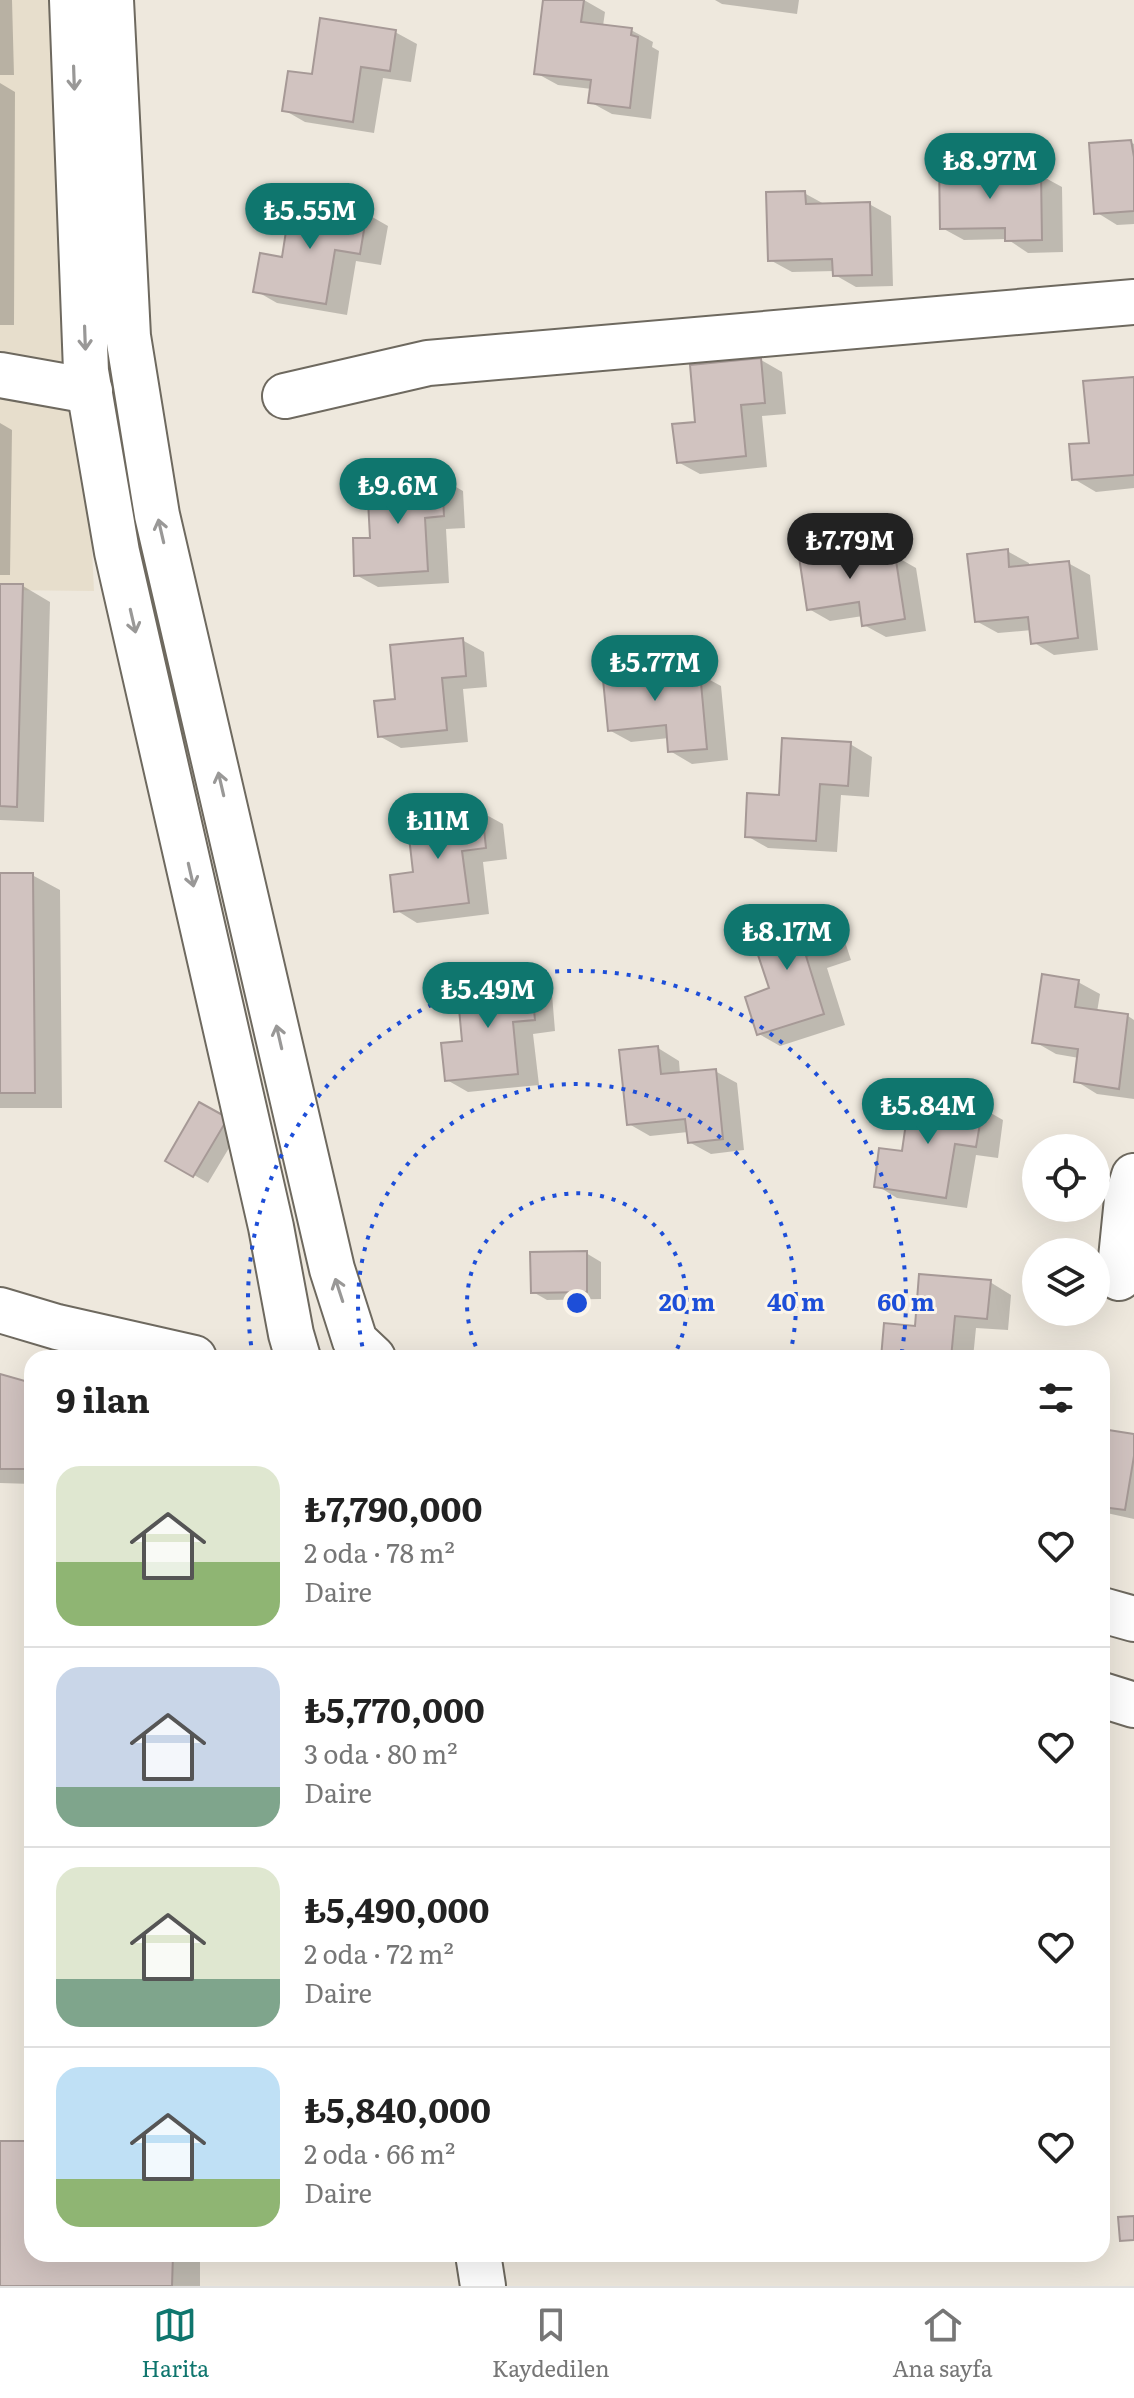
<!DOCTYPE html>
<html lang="tr">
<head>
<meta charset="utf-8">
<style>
	body { margin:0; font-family:Literata,serif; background:#f2f2f2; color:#222; height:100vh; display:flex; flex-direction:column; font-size:30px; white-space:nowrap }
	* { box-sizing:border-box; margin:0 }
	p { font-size:26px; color:#767676 }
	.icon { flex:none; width:44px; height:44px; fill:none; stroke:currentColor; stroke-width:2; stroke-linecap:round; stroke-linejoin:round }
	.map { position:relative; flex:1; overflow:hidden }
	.drawer { position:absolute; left:24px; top:1350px; width:1086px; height:912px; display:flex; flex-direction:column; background:#fff; border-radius:24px; box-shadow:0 8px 32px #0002 }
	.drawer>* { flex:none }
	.buttons { position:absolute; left:1022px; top:1134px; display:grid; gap:16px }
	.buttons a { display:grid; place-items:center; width:88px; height:88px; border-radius:50%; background:#fff; box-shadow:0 8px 32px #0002; font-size:40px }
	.price { position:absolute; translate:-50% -68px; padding:0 18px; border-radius:28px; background:#0f766e; color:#fff; font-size:26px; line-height:52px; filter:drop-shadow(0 2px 4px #0008) }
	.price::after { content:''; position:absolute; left:50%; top:48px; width:24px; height:18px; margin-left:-12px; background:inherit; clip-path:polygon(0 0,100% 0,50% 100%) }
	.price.current { background:#222; color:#fff }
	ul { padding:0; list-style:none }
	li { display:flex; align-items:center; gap:24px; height:200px; padding:0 32px }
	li+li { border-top:2px solid #e0e0e0 }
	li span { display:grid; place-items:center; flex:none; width:224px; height:160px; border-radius:24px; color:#555 }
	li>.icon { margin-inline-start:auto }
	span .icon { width:96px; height:96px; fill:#fffc; stroke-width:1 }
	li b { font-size:34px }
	h2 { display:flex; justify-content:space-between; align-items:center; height:96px; padding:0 32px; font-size:34px }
	.tabs { display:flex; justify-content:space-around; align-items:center; height:112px; border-top:2px solid #e0e0e0; background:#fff; font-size:22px; color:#767676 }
	.tabs a { display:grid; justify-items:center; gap:4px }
	.tabs .current { color:#0f766e }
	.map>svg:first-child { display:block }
	.built { fill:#e7decc }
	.shadow { fill:#0003 }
	.building { fill:#d1c3c0; stroke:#a69996; stroke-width:2 }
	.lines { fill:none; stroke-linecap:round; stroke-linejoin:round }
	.street-casing { stroke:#6e695f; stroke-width:48 }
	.secondary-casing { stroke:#6e695f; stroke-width:48 }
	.street { stroke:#fff; stroke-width:44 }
	.secondary { stroke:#fff; stroke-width:44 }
	.oneway { stroke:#999897 }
	.ring { fill:none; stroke:#1d4ed8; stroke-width:4; stroke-dasharray:4 8 }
	.centre { fill:#1d4ed8; stroke:#fbf5ea; stroke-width:4 }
	.ring-label { font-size:24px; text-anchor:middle; font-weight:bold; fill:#1d4ed8; stroke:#fbf5ea; stroke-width:6; stroke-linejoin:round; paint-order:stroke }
</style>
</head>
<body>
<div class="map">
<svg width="1134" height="2286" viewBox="0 0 1134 2286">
	<rect width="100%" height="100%" fill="#eee8dd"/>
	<!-- built -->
	<path class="built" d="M0,0H66L94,591L0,590Z"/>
	<!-- shadow -->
	<path class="shadow" d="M0,0H12L14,75H0Z
		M545,0H584L605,12L603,26L631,30L653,42L652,47L659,51L651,119L612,114L590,102L592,89L558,85L536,73Z
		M715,0H799L797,14L722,4Z
		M395,32L417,44L411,82L383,78L374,133L305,122L284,110L313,77Z
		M0,83L15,92L14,325H0Z
		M1130,142L1134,144V224L1117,225L1096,212Z
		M977,162L999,175H1040L1062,187L1063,252L1028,253L1007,239L964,240L942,228Z
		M804,193L826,205L869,204L891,216L893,286L856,287L835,275V271L792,272L770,260Z
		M367,214L388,226L381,265L356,261L347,315L277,303L256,291L284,259Z
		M761,360L782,372L786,414L762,416L767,467L700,474L678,462L697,424Z
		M1134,379V488L1096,492L1074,479L1091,444Z
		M0,423L12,430L10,575H0Z
		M442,479L463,491L465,528L446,529L449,583L378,587L356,575L373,539Z
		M831,534L852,546L855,562L895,556L916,568L926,631L886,637L864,625L863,616L830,621L809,609Z
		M1007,551L1029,563V567L1068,563L1090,575L1098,650L1054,655L1033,642L1032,630L998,633L976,621Z
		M0,586H23L50,602L44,822L0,820Z
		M462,640L484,652L487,687L463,689L468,742L401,748L379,736L397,701Z
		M635,658L656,670L657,678L699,674L721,686L728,760L692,764L670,751L669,738L631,742L609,730Z
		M850,744L872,757L869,797L841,795L837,852L768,848L747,836L781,797Z
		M481,812L503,824L507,859L483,862L489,914L417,923L396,910L415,873Z
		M0,875H32L60,890L62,1108H0Z
		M817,912L839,924L851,960L827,968L845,1025L780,1046L759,1034L772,990Z
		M530,982L552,994L555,1031L533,1034L539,1085L468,1092L447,1080L464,1043Z
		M1078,982L1100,994L1097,1012L1128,1016L1134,1020V1099L1097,1094L1076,1081L1079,1058L1056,1054L1035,1042Z
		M658,1048L679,1061L680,1074L715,1071L737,1083L744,1150L711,1154L689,1142L688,1132L650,1136L629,1124Z
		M200,1105L241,1128L208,1183L168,1160Z
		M982,1108L1003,1120L998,1158L976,1155L967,1208L897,1198L876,1185L904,1153Z
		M586,1253L601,1262V1299L547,1300L533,1292Z
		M990,1282L1011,1295L1008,1330L976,1328L973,1358H883L916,1328Z
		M0,1376L32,1385V1484L0,1483Z
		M1102,1415L1106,1417L1103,1431L1134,1436V1519L1102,1512Z
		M0,2143H32V2254H200V2286H0Z"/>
	<!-- building -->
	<path class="building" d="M543,0H584L581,22L632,28L631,35L638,37L630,108L588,103L591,80L534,74Z
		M320,18L396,30L390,71L361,67L353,122L282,111L288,71L312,74Z
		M1131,140L1134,157V211L1094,214L1089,143Z
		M978,160V174L1041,173L1042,240L1005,241V228L940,229L939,161Z
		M805,191L806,204L870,202L872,275L833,276L832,259L768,261L766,192Z
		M291,199L367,212L360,254L335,250L326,304L253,292L260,253L282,257Z
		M761,358L765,403L741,405L746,456L677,463L672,424L695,422L690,365Z
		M1134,377V475L1072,480L1069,444L1089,443L1083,381Z
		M442,477L444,516L425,518L428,571L354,576L353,538H370L367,482Z
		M831,532L836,563L895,554L905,619L862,626L859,602L807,610L796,537Z
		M1008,549L1009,567L1069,561L1078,638L1031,644L1028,617L975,622L967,554Z
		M0,584H23L17,807L0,806Z
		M463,638L466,676L442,678L447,730L378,737L374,701L395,699L390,645Z
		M635,655L637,678L700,672L707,749L668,752L666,725L608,731L601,659Z
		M782,738L851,742L848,786L820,784L816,841L745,837L747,793L779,795Z
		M482,810L486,848L462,851L469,903L394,912L390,875L413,872L407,819Z
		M0,873H33L35,1093H0Z
		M818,909L830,948L806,956L824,1014L757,1035L745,997L769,988L750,931Z
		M1042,974L1079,980L1075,1007L1128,1014L1119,1089L1074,1082L1078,1049L1032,1043Z
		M531,980L535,1020L513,1022L518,1074L445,1081L441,1043L462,1041L457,987Z
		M658,1046L661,1074L716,1069L723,1139L688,1143L685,1119L627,1125L619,1050Z
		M910,1095L983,1106L976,1147L955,1144L946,1198L874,1187L879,1148L902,1151Z
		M199,1102L228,1118L193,1177L165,1161Z
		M587,1251V1292L531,1293L530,1252Z
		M919,1274L991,1280L987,1319L955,1316L951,1358H881L884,1323L915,1326Z
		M0,1374L32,1383V1469H0Z
		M1102,1429L1134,1434V1456L1125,1510L1102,1507Z
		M0,2141H32V2254H173L172,2286H0Z
		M1134,2216V2240L1120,2241L1118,2217Z"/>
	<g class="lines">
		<defs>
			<path id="street" d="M0,375L90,391
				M285,396L428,363L1134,302
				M1119,1278L1127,1199L1134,1176
				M478,2254L483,2286"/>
			<path id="secondary" d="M72,0L86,371L117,552L271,1227L291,1334L298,1358
				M111,0L128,336L157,515L332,1269L355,1341L373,1358
				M0,1310L57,1327L194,1358
				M1102,1610L1134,1619
				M1102,1695L1134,1705"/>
		</defs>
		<!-- street casing -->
		<use href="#street" class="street-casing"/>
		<!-- secondary casing -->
		<use href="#secondary" class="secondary-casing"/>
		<!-- street -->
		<use href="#street" class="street"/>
		<!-- secondary -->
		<use href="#secondary" class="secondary"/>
	</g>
	<!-- one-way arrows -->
	<defs><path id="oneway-shaft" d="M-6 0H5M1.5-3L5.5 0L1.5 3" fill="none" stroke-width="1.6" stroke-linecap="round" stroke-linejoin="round" transform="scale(2)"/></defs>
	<g class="oneway">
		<use href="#oneway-shaft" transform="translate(74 78) rotate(88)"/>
		<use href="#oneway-shaft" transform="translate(85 338) rotate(88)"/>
		<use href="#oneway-shaft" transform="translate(161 531) rotate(-103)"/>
		<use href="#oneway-shaft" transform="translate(133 621) rotate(77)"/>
		<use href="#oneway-shaft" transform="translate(221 784) rotate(-103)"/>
		<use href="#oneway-shaft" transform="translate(191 875) rotate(77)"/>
		<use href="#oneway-shaft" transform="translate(279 1037) rotate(-103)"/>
		<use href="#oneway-shaft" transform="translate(339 1290) rotate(-108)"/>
	</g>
	<!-- distance rings -->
	<g class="ring">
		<path d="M481 1357A110 110 0 1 1 673 1357"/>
		<path d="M365 1358A219 219 0 1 1 789 1358"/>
		<path d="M253 1357A329 329 0 1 1 901 1357"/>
	</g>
	<circle cx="577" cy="1303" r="12" class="centre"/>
	<g class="ring-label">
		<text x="687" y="1311">20 m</text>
		<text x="796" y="1311">40 m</text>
		<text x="906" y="1311">60 m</text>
	</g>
</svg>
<div class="buttons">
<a><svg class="icon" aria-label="locate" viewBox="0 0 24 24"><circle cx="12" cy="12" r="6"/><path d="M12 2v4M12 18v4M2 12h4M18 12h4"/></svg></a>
<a><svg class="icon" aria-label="layers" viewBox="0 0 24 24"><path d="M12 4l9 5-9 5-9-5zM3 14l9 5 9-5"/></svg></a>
</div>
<b class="price" style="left:990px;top:201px">₺8.97M</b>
<b class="price" style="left:310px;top:251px">₺5.55M</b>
<b class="price" style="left:398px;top:526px">₺9.6M</b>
<b class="price current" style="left:850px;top:581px">₺7.79M</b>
<b class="price" style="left:655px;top:703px">₺5.77M</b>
<b class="price" style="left:438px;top:861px">₺11M</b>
<b class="price" style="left:787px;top:972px">₺8.17M</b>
<b class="price" style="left:488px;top:1030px">₺5.49M</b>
<b class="price" style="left:928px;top:1146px">₺5.84M</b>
<section class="drawer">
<h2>9 ilan<svg class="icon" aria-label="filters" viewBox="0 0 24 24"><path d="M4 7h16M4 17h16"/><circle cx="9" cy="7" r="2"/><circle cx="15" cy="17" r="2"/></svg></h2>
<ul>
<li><span style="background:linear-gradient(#dfe7d0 60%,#8fb573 0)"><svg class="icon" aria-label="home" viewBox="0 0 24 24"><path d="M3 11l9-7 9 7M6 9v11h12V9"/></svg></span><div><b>₺7,790,000</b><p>2 oda · 78 m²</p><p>Daire</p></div><svg class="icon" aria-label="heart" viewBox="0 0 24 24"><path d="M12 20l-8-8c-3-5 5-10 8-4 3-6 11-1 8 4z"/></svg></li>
<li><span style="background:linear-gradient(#c9d6e8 75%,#7fa58c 0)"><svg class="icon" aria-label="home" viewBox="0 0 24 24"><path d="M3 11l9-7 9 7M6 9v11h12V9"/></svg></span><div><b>₺5,770,000</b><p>3 oda · 80 m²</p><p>Daire</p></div><svg class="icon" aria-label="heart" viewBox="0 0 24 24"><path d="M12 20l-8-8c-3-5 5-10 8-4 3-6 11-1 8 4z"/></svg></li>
<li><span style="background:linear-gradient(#dfe7d0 70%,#7fa58c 0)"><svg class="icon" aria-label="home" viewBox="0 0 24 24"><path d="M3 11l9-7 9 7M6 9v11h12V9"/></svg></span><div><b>₺5,490,000</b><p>2 oda · 72 m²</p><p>Daire</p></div><svg class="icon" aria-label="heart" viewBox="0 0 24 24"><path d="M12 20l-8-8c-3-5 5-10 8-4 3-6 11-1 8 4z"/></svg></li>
<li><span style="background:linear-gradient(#bfe0f5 70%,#8fb573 0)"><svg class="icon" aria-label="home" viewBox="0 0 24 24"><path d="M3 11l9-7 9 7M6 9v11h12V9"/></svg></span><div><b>₺5,840,000</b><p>2 oda · 66 m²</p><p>Daire</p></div><svg class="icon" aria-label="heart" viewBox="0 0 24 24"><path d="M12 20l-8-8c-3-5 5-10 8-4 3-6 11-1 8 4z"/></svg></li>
</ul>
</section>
</div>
<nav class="tabs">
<a class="current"><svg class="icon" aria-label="map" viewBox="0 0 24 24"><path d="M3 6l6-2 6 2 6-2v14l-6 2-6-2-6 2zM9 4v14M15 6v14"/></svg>Harita</a>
<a><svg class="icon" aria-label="saved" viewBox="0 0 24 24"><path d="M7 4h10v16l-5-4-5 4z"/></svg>Kaydedilen</a>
<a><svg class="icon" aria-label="home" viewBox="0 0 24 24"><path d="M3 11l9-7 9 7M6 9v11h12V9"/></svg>Ana sayfa</a>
</nav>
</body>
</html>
